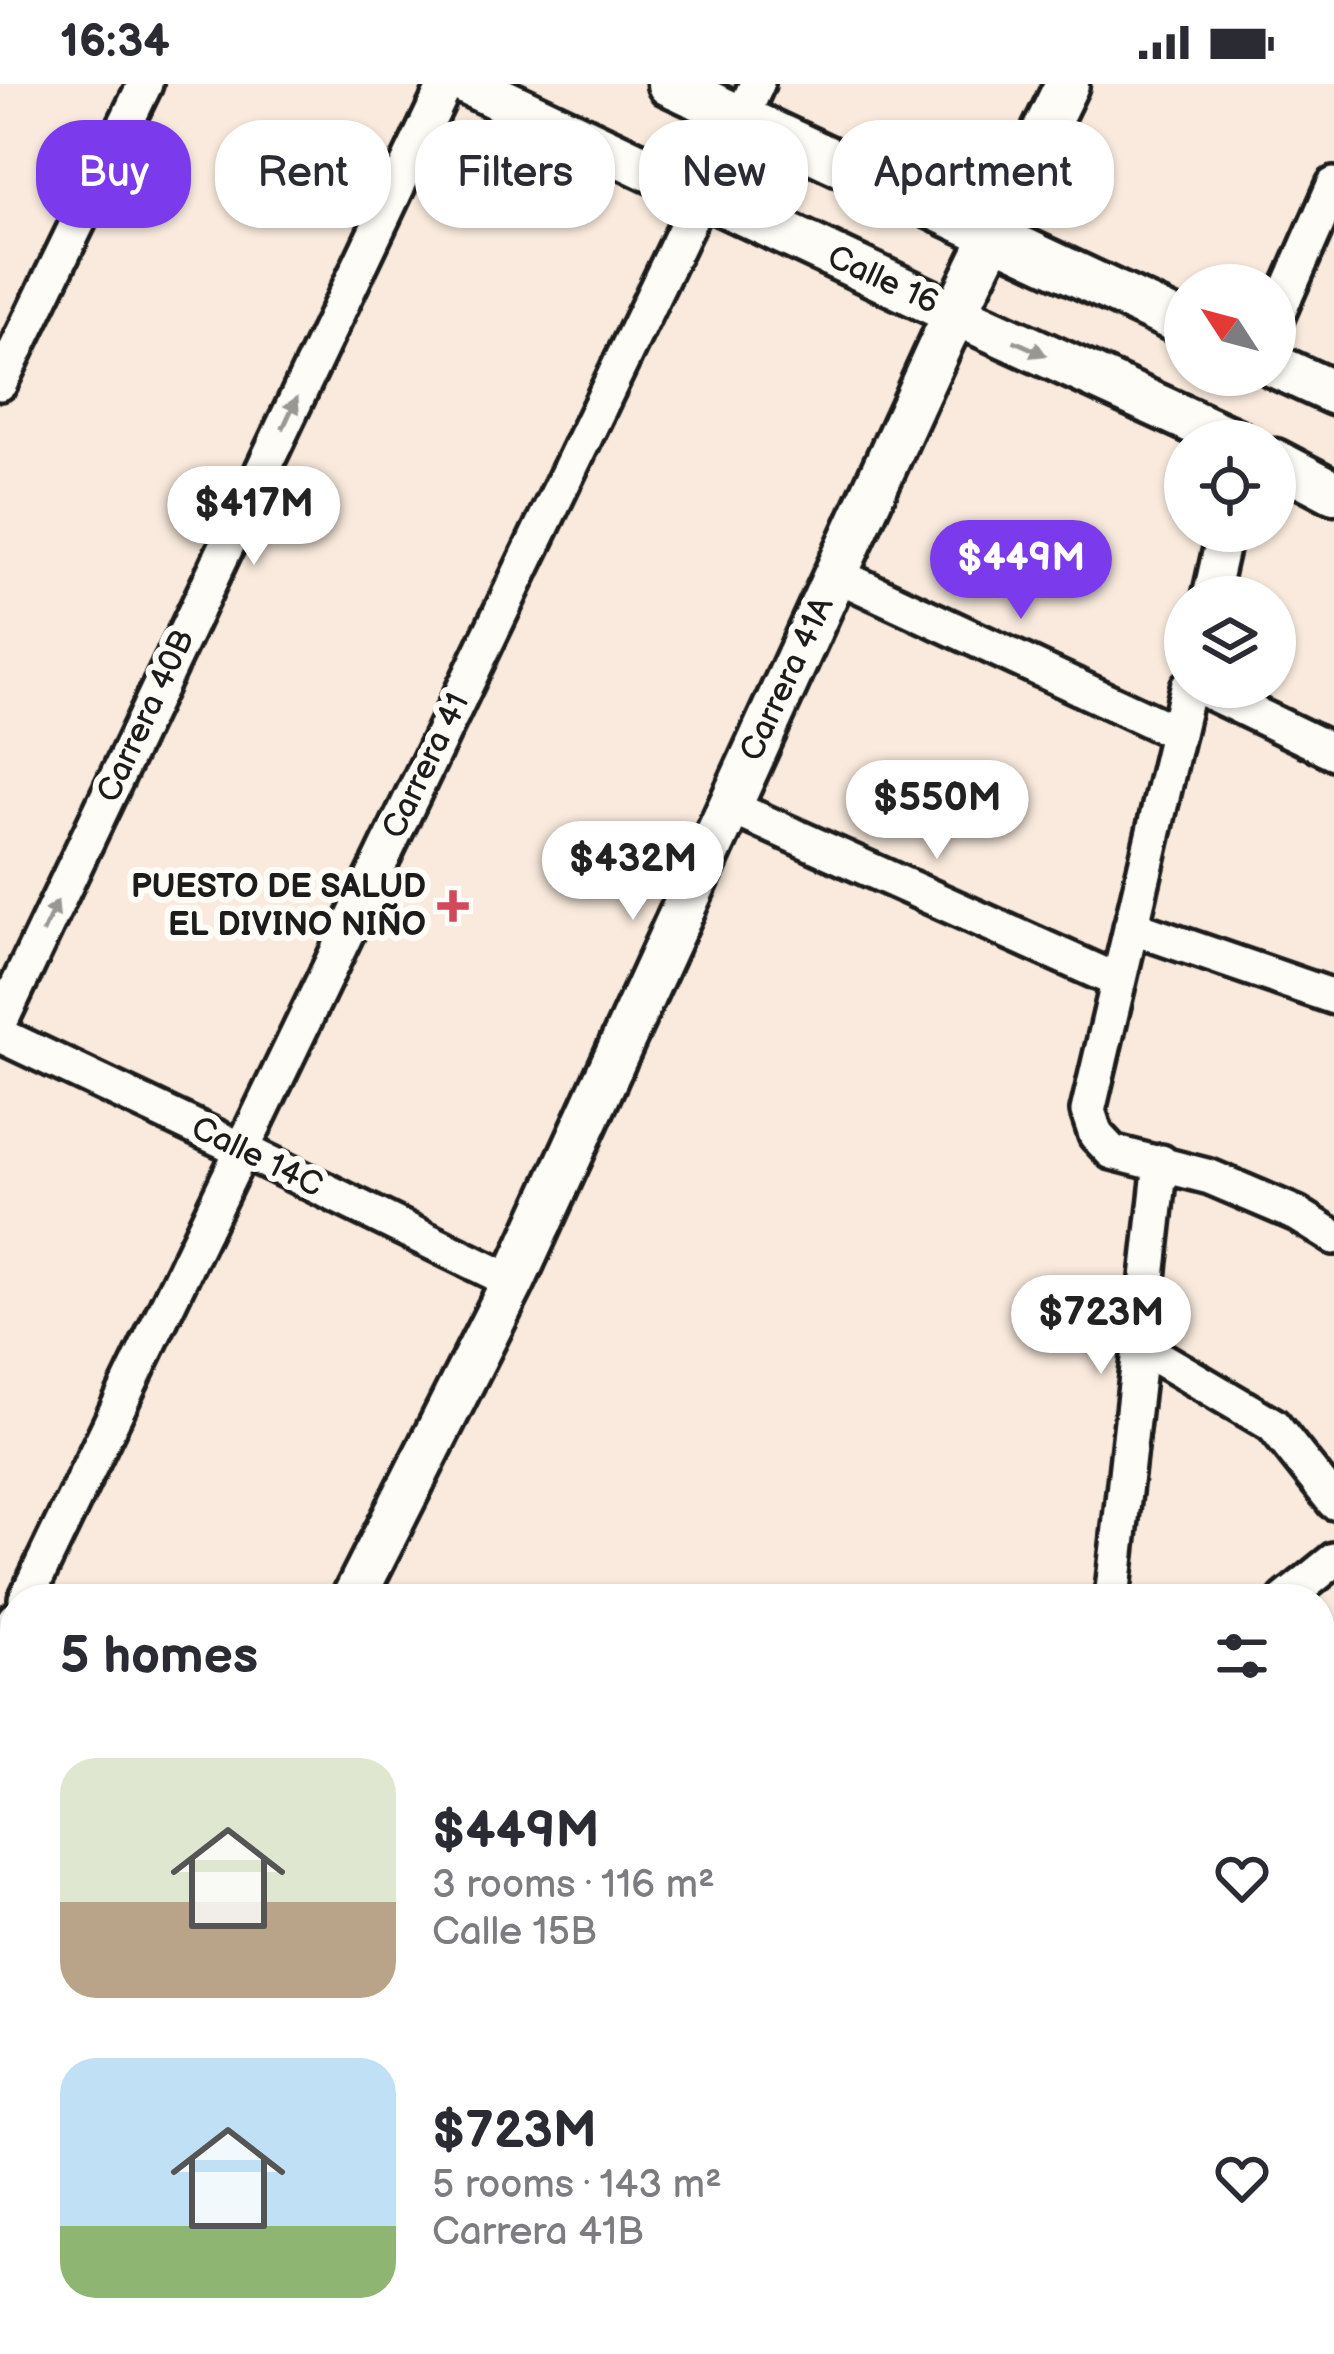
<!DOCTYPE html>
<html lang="en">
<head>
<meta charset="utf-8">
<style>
	body { margin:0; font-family:"Balsamiq Sans",sans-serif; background:#f2f2f3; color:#2b2b33; height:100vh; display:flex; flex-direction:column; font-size:45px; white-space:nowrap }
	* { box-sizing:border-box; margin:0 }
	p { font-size:39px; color:#7c7c81 }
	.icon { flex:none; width:66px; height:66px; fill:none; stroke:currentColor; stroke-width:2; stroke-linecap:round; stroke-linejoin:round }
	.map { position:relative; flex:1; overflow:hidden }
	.side { position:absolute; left:0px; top:1500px; width:1335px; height:771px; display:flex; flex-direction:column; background:#fff; border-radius:48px 48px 0 0; box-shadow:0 3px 9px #0004 }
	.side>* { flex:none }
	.banner { position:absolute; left:36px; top:36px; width:1263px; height:108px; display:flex; gap:24px }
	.needle { width:78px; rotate:306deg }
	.controls { position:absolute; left:1164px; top:180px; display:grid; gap:24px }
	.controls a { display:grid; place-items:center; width:132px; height:132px; border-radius:50%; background:#fff; box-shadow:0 3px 9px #0004; font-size:60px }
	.price { position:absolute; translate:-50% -102px; padding:0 27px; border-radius:42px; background:#fff; color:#222; font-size:39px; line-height:78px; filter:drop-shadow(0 3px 6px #0008) }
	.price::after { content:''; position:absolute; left:50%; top:72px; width:36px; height:27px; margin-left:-18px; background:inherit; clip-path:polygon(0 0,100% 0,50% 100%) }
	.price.on { background:#7c3aed; color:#fff }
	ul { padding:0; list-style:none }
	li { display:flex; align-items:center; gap:36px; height:300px; padding:0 60px }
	li span { display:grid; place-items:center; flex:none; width:336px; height:240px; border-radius:36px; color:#555 }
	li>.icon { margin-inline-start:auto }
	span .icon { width:144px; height:144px; fill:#fffc; stroke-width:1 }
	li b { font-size:51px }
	h2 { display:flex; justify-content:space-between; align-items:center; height:144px; padding:0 60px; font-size:51px }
	.tag { padding:0 42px; border-radius:48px; background:#fff; box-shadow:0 3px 9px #0004; font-size:42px; line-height:108px }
	.tag.on { background:#7c3aed; color:#fff }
	.status { display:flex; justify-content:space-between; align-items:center; height:84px; padding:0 60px; background:#fff; direction:ltr }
	.status svg { height:33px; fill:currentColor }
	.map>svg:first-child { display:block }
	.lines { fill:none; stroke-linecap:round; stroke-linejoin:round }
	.minor-casing { stroke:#1c1c1c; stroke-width:42 }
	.tertiary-casing { stroke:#1c1c1c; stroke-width:51 }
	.path { stroke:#1c1c1c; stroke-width:6; stroke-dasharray:9 9; stroke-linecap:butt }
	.minor { stroke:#fdfcf7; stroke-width:33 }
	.tertiary { stroke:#fdfcf7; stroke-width:42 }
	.oneway { fill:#989794 }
	.poi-dot { fill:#d1495b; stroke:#fdfcf7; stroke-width:4.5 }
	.labels { text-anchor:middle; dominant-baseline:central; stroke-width:12; stroke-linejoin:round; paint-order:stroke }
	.street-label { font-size:33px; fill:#1c1c1c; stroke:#fdfcf7 }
	.poi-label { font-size:33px; font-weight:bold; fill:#1c1c1c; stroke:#fdfcf7; text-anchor:end }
</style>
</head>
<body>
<div class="status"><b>16:34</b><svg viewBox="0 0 49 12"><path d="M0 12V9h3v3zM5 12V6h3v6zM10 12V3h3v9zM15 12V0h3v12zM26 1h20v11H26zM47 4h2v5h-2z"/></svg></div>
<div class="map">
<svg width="1334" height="2270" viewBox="0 0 1334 2270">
	<rect width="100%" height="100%" fill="#f9eadd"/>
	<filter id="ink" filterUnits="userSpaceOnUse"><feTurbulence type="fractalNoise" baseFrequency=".00833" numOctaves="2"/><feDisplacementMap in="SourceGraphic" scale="24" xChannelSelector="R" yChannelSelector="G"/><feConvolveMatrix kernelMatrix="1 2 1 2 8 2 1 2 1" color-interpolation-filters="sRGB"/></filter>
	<g filter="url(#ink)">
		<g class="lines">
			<defs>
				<path id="minor" d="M741,35L757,0
					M1275,236L1334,101
					M0,299L145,0
					M835,490L1177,649
					M1210,513L1225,447
					M1188,603L1088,1027L1096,1051L1112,1068L1210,1093L1297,1130L1334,1153
					M1199,603L1334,668
					M728,722L1118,897
					M1131,843L1334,913
					M0,939L446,0
					M0,951L241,1065L513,1198
					M1139,1262L1273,1341L1334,1418
					M26,1515L702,110
					M1112,1515L1161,1078
					M1286,1515L1334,1476
					M0,1555L9,1547L15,1535
					M1320,2129L1334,2148
					M1320,2187L1334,2178
					M434,2256L445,2270
					M784,2256L795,2270
					M1200,2270L1221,2256"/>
				<path id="tertiary" d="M468,0L956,230L1235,357
					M669,0L1185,241
					M1275,282L1334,309
					M1275,377L1334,408
					M353,1515L513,1198L943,255L1067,0
					M1320,1775L1334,1763
					M0,1932L15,1920
					M0,2181L15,2200
					M60,2256L71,2270
					M671,2270L690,2256"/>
			</defs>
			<!-- minor casing -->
			<use href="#minor" class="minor-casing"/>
			<!-- tertiary casing -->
			<use href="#tertiary" class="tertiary-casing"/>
			<!-- path -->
			<path class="path" d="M377,2270L396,2256"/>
			<!-- minor -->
			<use href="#minor" class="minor"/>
			<!-- tertiary -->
			<use href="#tertiary" class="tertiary"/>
		</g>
		<!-- one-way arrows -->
		<defs><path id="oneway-solid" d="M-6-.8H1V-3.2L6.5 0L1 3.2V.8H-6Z" transform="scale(3)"/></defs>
		<g class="oneway">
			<use href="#oneway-solid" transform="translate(1030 264) rotate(24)"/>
			<use href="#oneway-solid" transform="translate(290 329) rotate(-65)"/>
			<use href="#oneway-solid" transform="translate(50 833) rotate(-65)"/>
		</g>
	</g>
	<!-- markers -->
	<path class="poi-dot" d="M447 804h12v12h12v12h-12v12h-12v-12h-12v-12h12z"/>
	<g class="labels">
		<!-- street labels -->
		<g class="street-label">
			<text transform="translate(883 196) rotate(25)">Calle 16</text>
			<text transform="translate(787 595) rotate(-65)">Carrera 41A</text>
			<text transform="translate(146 632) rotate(-65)">Carrera 40B</text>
			<text transform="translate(426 682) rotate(-64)">Carrera 41</text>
			<text transform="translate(257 1073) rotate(26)">Calle 14C</text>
		</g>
		<!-- poi labels -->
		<g class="poi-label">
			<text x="426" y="803">PUESTO DE SALUD<tspan x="426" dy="38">EL DIVINO NIÑO</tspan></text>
		</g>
	</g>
</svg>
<div class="controls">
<a><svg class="needle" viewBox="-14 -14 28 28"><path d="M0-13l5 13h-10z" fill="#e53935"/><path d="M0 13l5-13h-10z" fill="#7c7c81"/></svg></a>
<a><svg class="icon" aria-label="locate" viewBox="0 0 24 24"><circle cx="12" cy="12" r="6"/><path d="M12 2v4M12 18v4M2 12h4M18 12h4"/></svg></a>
<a><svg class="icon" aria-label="layers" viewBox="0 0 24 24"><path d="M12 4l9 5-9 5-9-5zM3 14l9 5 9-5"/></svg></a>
</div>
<b class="price" style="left:254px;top:484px">$417M</b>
<b class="price on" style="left:1021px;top:538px">$449M</b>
<b class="price" style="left:937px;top:778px">$550M</b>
<b class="price" style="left:633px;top:839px">$432M</b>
<b class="price" style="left:1101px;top:1293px">$723M</b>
<div class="banner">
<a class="tag on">Buy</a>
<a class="tag">Rent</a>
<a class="tag">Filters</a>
<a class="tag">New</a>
<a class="tag">Apartment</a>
</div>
<section class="side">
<h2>5 homes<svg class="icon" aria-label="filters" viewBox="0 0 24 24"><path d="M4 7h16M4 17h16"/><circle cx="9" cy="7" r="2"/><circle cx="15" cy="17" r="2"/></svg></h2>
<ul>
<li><span style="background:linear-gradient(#dfe7d0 60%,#b9a48a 0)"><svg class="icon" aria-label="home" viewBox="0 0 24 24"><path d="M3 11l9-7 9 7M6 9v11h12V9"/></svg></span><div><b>$449M</b><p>3 rooms · 116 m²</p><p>Calle 15B</p></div><svg class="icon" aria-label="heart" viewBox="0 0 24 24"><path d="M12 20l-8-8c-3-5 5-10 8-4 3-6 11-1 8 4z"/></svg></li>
<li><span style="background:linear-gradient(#bfe0f5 70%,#8fb573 0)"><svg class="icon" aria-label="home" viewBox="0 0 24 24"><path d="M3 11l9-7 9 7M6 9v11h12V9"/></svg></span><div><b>$723M</b><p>5 rooms · 143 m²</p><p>Carrera 41B</p></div><svg class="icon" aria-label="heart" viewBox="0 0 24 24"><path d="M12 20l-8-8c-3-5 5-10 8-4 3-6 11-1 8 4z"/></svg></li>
</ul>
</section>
</div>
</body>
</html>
